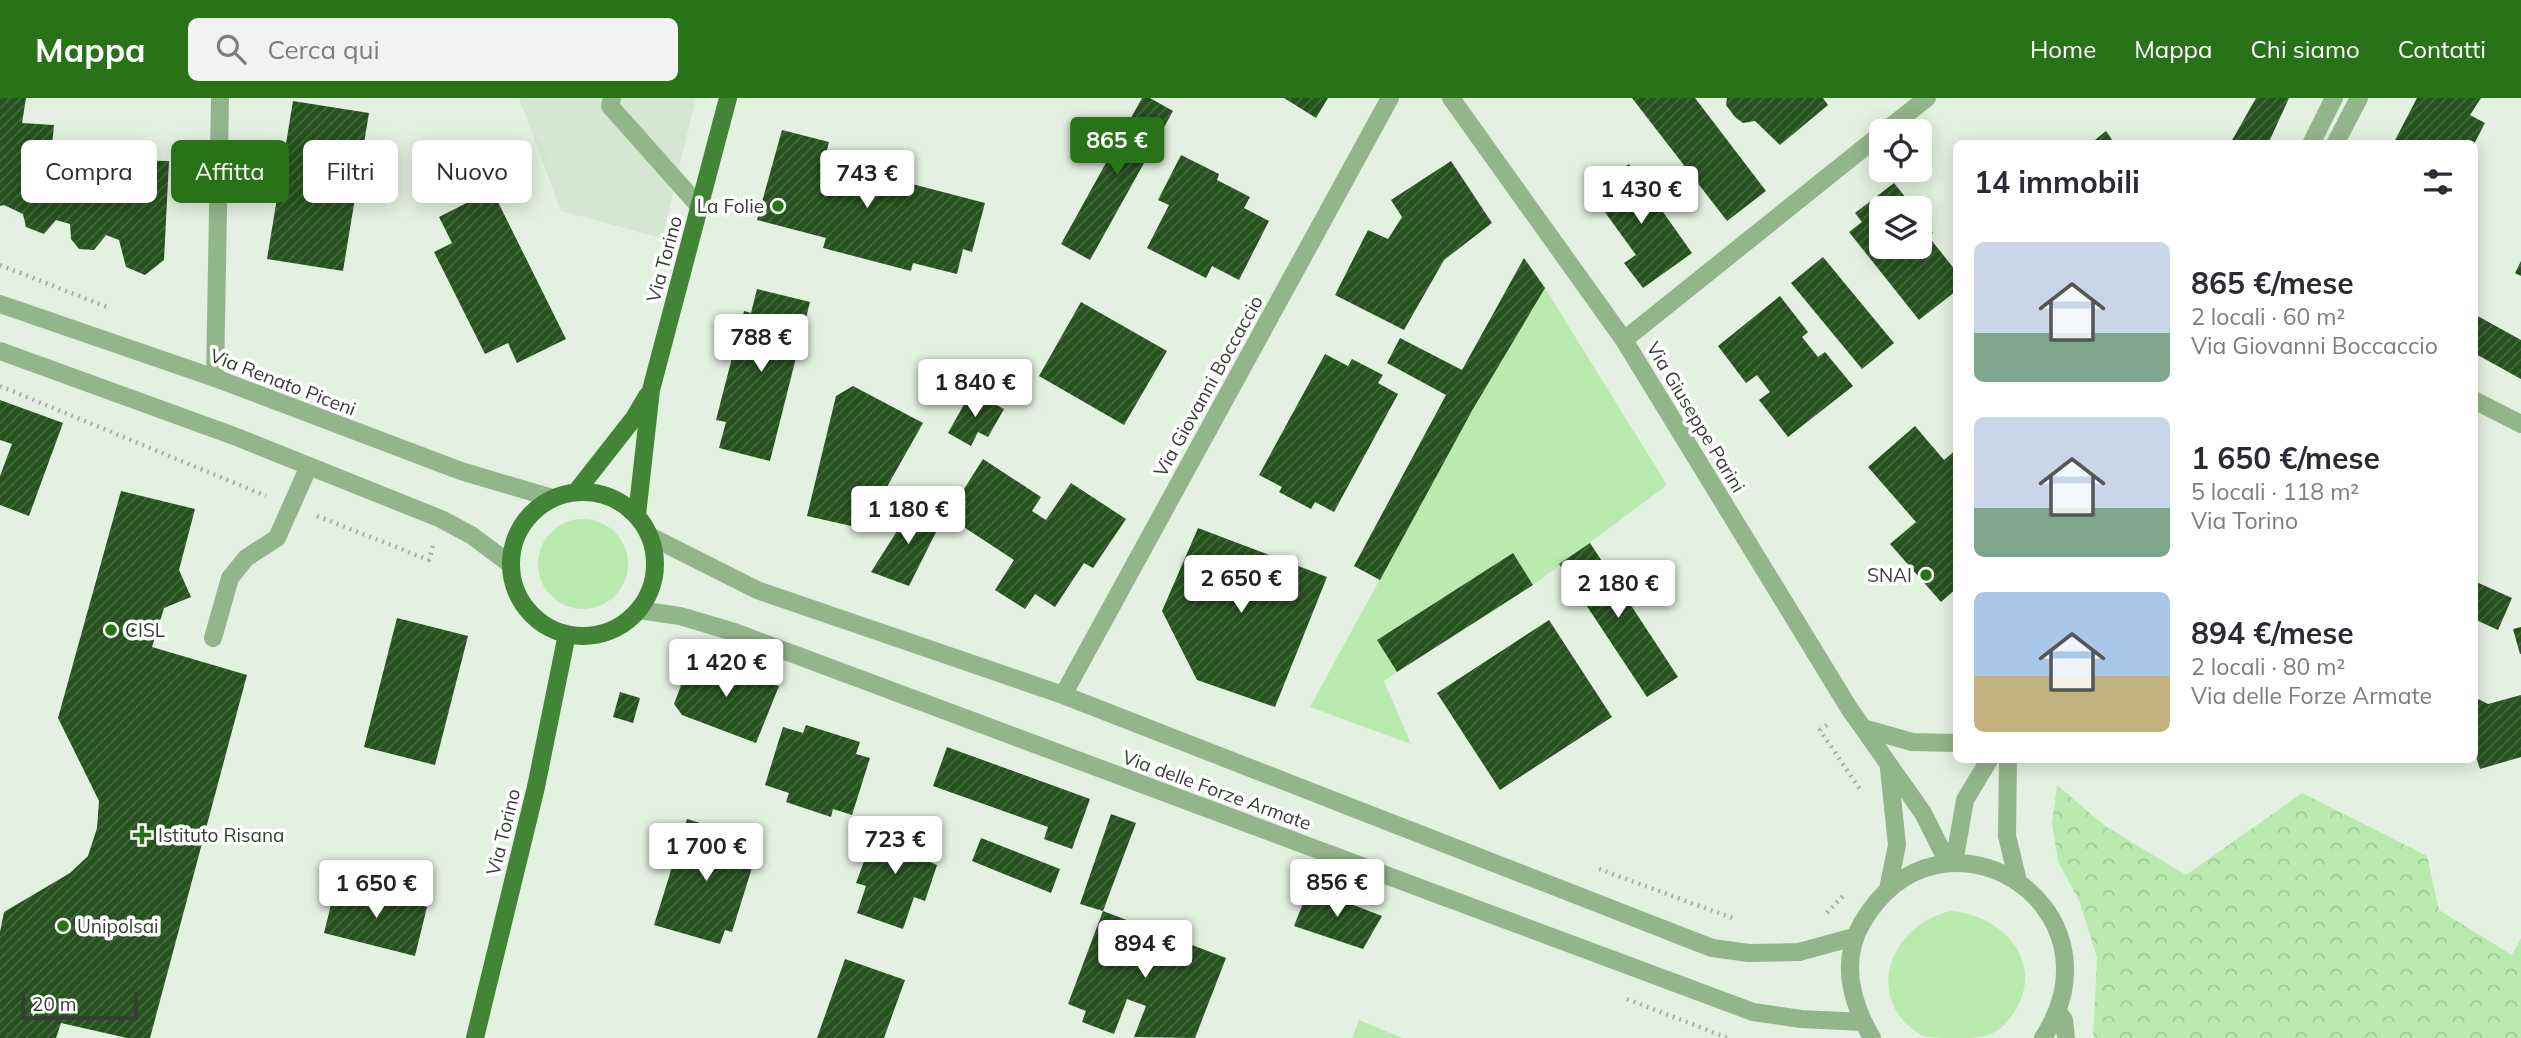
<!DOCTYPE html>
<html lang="it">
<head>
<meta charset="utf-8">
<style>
	body { margin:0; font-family:Mulish,sans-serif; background:#f2f2f3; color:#2b2b33; height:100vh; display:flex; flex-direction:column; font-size:26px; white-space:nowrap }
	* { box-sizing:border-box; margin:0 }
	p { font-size:23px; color:#7c7c81 }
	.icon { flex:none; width:38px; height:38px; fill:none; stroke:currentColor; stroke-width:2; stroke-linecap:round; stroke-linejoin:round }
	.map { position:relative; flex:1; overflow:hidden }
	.sheet { position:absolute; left:1953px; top:42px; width:525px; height:623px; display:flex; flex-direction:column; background:#fff; border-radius:10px; box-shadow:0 4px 18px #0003 }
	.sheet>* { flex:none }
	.top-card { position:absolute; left:21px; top:42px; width:665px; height:63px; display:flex; gap:14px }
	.tools { position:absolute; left:1869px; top:21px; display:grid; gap:14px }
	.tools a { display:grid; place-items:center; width:63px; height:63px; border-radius:10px; background:#fff; box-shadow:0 4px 18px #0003; font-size:35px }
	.scale { position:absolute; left:21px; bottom:18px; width:117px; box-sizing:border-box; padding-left:7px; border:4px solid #373d36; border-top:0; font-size:19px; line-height:24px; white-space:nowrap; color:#373d36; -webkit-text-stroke:5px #fff; paint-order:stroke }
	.price { position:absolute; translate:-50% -60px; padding:0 16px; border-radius:7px; background:#fff; color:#222; font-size:23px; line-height:46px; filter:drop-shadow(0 2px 4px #0008) }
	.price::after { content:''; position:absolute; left:50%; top:42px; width:21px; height:16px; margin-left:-10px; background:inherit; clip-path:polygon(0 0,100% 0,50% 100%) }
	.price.active { background:#287318; color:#fff }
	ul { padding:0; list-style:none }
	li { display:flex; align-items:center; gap:21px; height:175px; padding:0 21px }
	li span { display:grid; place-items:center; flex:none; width:196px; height:140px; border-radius:10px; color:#555 }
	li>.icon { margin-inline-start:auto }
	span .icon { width:84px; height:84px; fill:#fffc; stroke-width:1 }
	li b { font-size:30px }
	h2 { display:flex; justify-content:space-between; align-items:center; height:84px; padding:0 21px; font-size:30px }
	.chip { padding:0 24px; border-radius:10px; background:#fff; box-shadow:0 4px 18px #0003; font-size:24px; line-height:63px }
	.chip.active { background:#287318; color:#fff }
	header { display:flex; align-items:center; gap:42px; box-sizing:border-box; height:98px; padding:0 35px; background:#287318; color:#fff }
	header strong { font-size:33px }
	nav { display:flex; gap:38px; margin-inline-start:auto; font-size:24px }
	.search { width:490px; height:63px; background:#f2f2f3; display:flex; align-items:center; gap:18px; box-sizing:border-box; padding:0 24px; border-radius:10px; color:#7c7c81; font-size:26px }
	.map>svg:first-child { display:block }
	.built { fill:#d4e8d1 }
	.green { fill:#b9ebaf }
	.forest { fill:url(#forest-crowns) }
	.building { fill:url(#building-hatch) }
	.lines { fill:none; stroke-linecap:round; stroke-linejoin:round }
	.path { stroke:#a8b3a6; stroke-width:4.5; stroke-dasharray:2 5; stroke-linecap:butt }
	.minor { stroke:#93b58c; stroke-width:18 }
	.major { stroke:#438537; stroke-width:18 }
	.poi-dot { fill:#287318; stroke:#fff; stroke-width:2.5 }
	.labels { text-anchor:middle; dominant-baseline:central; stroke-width:7; stroke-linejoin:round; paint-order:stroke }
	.poi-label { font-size:19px; fill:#373d36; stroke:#fff; text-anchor:start }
	.street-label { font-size:19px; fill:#373d36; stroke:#fff }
</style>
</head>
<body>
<header>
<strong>Mappa</strong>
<div class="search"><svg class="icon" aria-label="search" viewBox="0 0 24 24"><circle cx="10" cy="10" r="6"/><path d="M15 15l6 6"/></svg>Cerca qui</div>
<nav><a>Home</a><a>Mappa</a><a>Chi siamo</a><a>Contatti</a></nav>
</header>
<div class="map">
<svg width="2521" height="940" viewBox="0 0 2521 940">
	<defs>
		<pattern id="forest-crowns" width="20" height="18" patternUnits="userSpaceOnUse" patternTransform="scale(1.75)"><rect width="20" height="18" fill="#b9ebaf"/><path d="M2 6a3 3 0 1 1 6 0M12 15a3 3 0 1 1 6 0" fill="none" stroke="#a0ca97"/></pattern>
		<pattern id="building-hatch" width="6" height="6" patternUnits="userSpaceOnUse" patternTransform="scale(1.75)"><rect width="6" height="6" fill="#26521e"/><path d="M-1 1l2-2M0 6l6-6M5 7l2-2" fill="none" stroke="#45693f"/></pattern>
	</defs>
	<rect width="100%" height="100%" fill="#e3f1e0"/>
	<!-- built -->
	<path class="built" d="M519,0H696L662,140L561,113Z"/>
	<!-- green -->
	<path class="green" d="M1545,190L1667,387L1533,487L1513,455L1377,542L1397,574L1384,583L1411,646L1310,609L1473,311Z
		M538 466a45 45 0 1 1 90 0a45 45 0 1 1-90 0Z
		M1951,813C2004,817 2047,866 2013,916C1998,938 1985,940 1960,940C1949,940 1931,940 1923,938C1862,904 1888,827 1951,813Z
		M1359,922L1402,940H1352Z"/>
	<!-- forest -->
	<path class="forest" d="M2057,687L2105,728L2186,777L2302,695L2427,758L2439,812L2512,857L2521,840V940H2093L2097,860L2080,805L2058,763L2052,726Z"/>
	<!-- building -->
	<path class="building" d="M0,0H26L22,25L54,27L52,48L114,50V62L169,63L164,162L145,177L126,169L119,142L106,137L94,152L79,151L71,141L70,126L56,122L44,136L26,129L23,116L4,107L0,108Z
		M1142,0H1150L1173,13L1090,162L1061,146Z
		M1284,0H1328L1316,20Z
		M1632,0H1695L1766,93L1727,123Z
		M1727,0H1823L1828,7L1780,47L1755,23L1743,25L1735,19L1726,7Z
		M2256,0H2289L2268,46H2230Z
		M2417,0H2481L2470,17L2485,25L2474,46H2393Z
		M293,3L369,15L343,173L267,161Z
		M782,32L829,44L824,63L985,105L972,154L963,151L957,176L913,165L911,173L823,150L826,140L757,122Z
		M2106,33L2115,46H2090Z
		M1181,57L1219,76L1217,82L1250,99L1244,110L1269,123L1239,182L1212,168L1206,180L1147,150L1169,107L1158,102Z
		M1451,63L1492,125L1444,162L1404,232L1335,197L1368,132L1388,141L1402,119L1391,102Z
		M1629,66L1692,155L1643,190L1624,165L1636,157L1591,95Z
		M1894,85L1914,110H1881V149H1920V118L1933,135L1928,138L1956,173V193L1919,222L1849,134L1862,124L1855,115Z
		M492,92L566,241L517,265L508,245L485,256L434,154L452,145L439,119Z
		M1823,159L1894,245L1862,271L1791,185Z
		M1524,160L1545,190L1473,311L1380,482L1354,468L1446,297L1387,265L1400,240L1462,272Z
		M2521,163V178L2515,175Z
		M757,191L810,204L770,363L719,350L726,324L716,322L744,213L751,215Z
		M1780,198L1808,234L1802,239L1818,259L1825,254L1853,288L1788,339L1759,302L1770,294L1757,277L1746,285L1718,248Z
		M1081,204L1167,253L1124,327L1039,278Z
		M2474,216L2521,242V281L2474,255Z
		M1325,256L1348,268L1352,261L1383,277L1378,285L1398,296L1334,414L1315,404L1311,411L1279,394L1282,389L1259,377Z
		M853,288L923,325L888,387L878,434L807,418L836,298Z
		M971,294L1004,311L988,339L978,334L971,348L948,335Z
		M0,302L63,325L29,418L0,407V378L12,346L0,342Z
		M1915,328L1944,362L1956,352V491L1941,504L1890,446L1916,424L1868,369Z
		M983,361L1041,399L1032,413L1046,422L1071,385L1126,421L1093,470L1084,465L1055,509L1035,496L1025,511L995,492L1014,462L953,422L966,404L959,399Z
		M121,393L195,411L179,472L191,499L164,510L152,549L247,577L150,940H127L61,925L56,940H0V834L4,814L70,775L88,758L97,730L99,703L58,620Z
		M915,405L942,422L909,488L871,474Z
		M1198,430L1327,479L1275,609L1197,582L1162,513Z
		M1590,445L1678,579L1647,599L1559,466Z
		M1513,455L1533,487L1397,574L1377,542Z
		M2474,483L2512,500L2498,532L2474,521Z
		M397,520L468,538L435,667L364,649Z
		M1549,522L1612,619L1500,692L1437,595Z
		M2521,529V556H2520L2513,531Z
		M707,560L779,588L756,645L682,617L674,606L689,566Z
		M620,594L640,600L633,625L613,619Z
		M2521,597V659L2480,671L2474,653V599L2488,606Z
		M806,627L860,644L856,656L870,660L852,717L833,711L831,719L786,704L789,695L765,687L783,629L803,635Z
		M947,649L1090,701L1072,751L1044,741L1048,729L933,688Z
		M1111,716L1136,725L1103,813L1080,806Z
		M687,721L750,740L745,757L755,760L732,834L725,832L720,846L654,827Z
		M883,725L929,741L922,761L937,767L925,803L914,799L903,831L857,815L866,788L856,785L870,747L875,749Z
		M981,740L1060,771L1051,795L972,763Z
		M336,786L427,809L415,858L324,835Z
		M1309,790L1382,818L1363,851L1294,828Z
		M1103,813L1226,860L1195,940L1134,939L1146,908L1127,901L1114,936L1082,924L1086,913L1068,906Z
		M845,861L905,882L884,940H817Z"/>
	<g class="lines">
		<!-- path -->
		<path class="path" d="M0,167L107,209
			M0,288L266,398
			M317,418L429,462L433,448
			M1827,627L1820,632L1861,693
			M1599,771L1735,821
			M1827,815L1843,798
			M1627,901L1728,940"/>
		<!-- minor -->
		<path class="minor" d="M612,0L610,8L699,108
			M1451,0L1624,242L1849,610L1923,715L1948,765
			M1885,33L1927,0
			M2311,46L2334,0
			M2335,46L2359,0
			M0,206L215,280L461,373L552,400
			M1624,242L1881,36
			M0,253L234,338L441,421L471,437L510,466
			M215,280L220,0
			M2474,302L2521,326
			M650,438L757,492L1063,597L1712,850L1749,855L1799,854L1854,839
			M639,512L680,518L734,534L1753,914L1801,921L1863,924
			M213,540L230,480L246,460L277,440L309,368
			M1063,597L1390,0
			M1863,630L1912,644L1956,645
			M2008,662L2007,738L2018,783
			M1954,765L1965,702L1989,662
			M1888,791L1897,747L1889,671
			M2059,915L2064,922L2066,940
			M1872,940C1851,904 1840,863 1862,825C1941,690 2129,807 2043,940"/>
		<!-- major -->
		<path class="major" d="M576,394L634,320L647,298
			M511 466a72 72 0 1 1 144 0a72 72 0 1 1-144 0Z
			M637,417L651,292L728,0
			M475,940L536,689L567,536"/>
	</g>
	<!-- markers -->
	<g class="poi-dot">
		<circle cx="778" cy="108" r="7"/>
		<circle cx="1926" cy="477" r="7"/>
		<circle cx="111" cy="532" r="7"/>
		<path d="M138.5 726.5h7v7h7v7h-7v7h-7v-7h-7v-7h7z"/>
		<circle cx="63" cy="828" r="7"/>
	</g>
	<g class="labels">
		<!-- poi labels -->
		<g class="poi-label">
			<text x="764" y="108" text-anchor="end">La Folie</text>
			<text x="1912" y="477" text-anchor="end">SNAI</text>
			<text x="125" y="532">CISL</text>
			<text x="158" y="737">Istituto Risana</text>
			<text x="77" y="828">Unipolsai</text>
		</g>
		<!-- street labels -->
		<g class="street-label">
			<text transform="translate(664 161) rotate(-75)">Via Torino</text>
			<text transform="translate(283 284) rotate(21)">Via Renato Piceni</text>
			<text transform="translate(1208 288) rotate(-61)">Via Giovanni Boccaccio</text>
			<text transform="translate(1696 319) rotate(59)">Via Giuseppe Parini</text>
			<text transform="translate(1217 692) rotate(20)">Via delle Forze Armate</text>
			<text transform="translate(503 734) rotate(-76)">Via Torino</text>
		</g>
	</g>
</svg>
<div class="tools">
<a><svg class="icon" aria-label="locate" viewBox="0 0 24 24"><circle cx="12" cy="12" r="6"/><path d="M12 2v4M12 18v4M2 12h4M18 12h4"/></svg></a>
<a><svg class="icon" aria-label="layers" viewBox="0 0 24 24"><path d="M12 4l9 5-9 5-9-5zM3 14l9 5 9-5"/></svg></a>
</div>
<div class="scale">20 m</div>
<b class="price active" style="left:1117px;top:79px">865 €</b>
<b class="price" style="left:867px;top:112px">743 €</b>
<b class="price" style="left:1641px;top:128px">1 430 €</b>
<b class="price" style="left:761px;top:276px">788 €</b>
<b class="price" style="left:975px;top:321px">1 840 €</b>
<b class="price" style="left:908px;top:448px">1 180 €</b>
<b class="price" style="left:1241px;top:517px">2 650 €</b>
<b class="price" style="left:1618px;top:522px">2 180 €</b>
<b class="price" style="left:726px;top:601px">1 420 €</b>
<b class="price" style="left:895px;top:778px">723 €</b>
<b class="price" style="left:706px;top:785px">1 700 €</b>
<b class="price" style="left:1337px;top:821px">856 €</b>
<b class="price" style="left:376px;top:822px">1 650 €</b>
<b class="price" style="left:1145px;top:882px">894 €</b>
<div class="top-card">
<a class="chip">Compra</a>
<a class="chip active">Affitta</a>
<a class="chip">Filtri</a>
<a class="chip">Nuovo</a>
</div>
<section class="sheet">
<h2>14 immobili<svg class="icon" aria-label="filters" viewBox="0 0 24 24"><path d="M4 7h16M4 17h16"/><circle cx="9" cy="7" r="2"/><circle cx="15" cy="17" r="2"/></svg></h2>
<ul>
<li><span style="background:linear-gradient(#c9d6e8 65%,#7fa58c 0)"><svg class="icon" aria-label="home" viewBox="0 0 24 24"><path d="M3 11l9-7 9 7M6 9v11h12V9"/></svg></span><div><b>865 €/mese</b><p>2 locali · 60 m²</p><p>Via Giovanni Boccaccio</p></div></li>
<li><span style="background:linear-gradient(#c9d6e8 65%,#7fa58c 0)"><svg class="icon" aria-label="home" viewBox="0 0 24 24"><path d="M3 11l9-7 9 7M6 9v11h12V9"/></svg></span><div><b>1 650 €/mese</b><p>5 locali · 118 m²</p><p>Via Torino</p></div></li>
<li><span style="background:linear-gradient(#a9c7e8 60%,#c2b280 0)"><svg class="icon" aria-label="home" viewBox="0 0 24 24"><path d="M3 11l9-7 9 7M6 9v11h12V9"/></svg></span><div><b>894 €/mese</b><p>2 locali · 80 m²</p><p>Via delle Forze Armate</p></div></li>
</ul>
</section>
</div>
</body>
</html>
